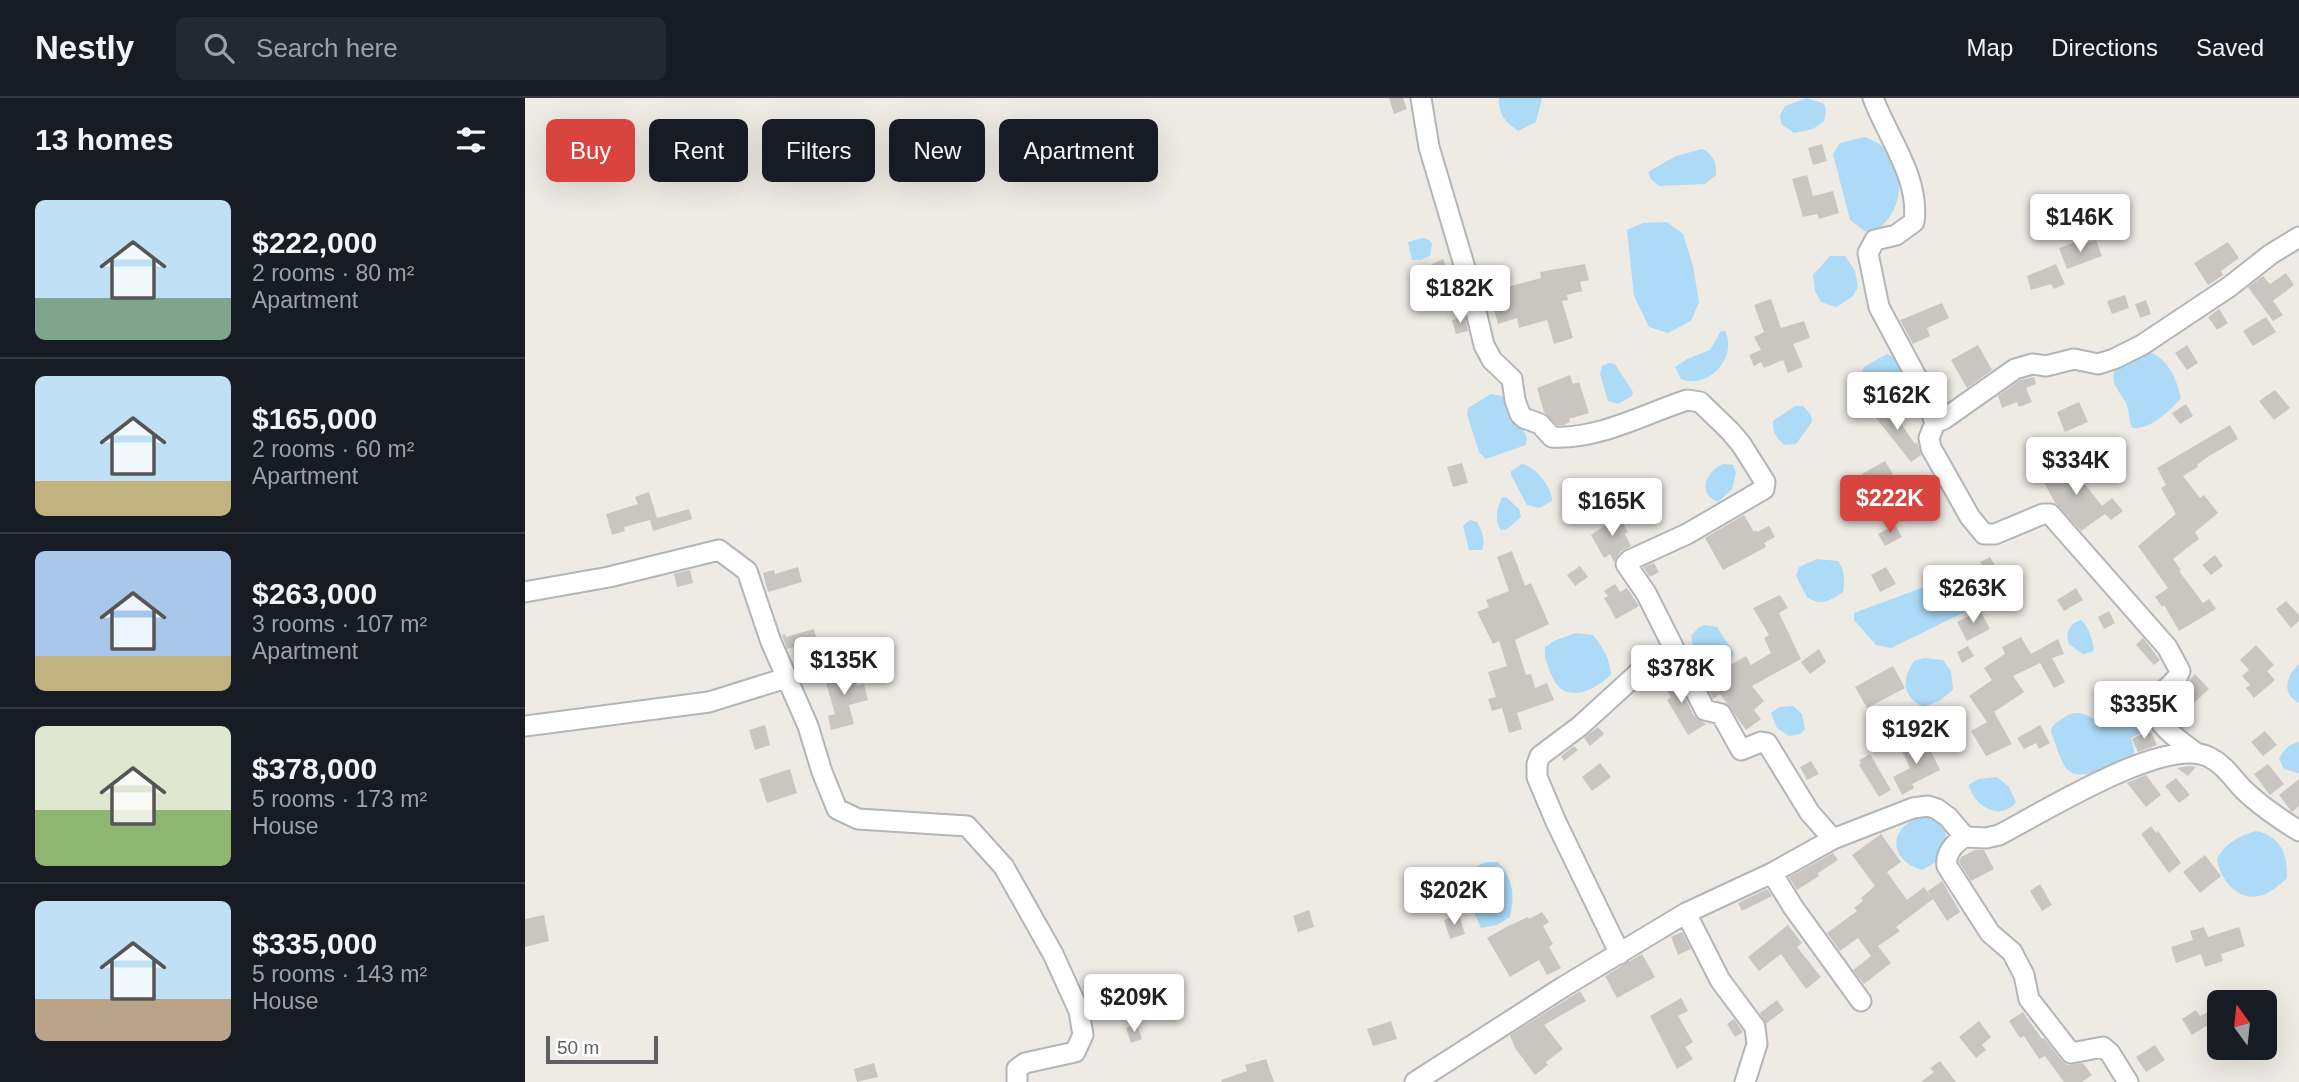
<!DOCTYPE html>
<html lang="en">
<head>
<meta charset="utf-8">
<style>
	body { margin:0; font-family:Arial,sans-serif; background:#242831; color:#f1f3f6; height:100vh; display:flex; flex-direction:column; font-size:26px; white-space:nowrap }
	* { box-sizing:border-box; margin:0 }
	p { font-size:23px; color:#9ea1a6 }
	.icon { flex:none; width:38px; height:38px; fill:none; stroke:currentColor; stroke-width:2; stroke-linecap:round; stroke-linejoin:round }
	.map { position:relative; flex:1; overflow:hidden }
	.panel { display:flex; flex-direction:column; background:#171b24; width:525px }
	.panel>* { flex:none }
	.banner { position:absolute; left:21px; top:21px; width:665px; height:63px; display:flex; gap:14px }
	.needle { width:46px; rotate:345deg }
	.tools { position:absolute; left:1682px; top:892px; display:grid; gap:14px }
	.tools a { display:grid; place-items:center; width:70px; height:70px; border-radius:10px; background:#171b24; box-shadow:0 7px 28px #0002; font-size:35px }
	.scale { position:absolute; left:21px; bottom:18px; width:112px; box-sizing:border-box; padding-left:7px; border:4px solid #5d6064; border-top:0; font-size:19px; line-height:24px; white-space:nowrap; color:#5d6064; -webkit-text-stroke:5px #fff; paint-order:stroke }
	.price { position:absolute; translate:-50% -60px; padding:0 16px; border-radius:7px; background:#fff; color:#222; font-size:23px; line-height:46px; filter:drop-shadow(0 2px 4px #0008) }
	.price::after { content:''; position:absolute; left:50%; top:42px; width:21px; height:16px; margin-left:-10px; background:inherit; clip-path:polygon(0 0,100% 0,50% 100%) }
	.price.active { background:#d9443f; color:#fff }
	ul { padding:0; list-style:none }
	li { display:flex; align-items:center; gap:21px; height:175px; padding:0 35px }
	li+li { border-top:2px solid #363941 }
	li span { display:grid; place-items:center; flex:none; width:196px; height:140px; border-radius:10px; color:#555 }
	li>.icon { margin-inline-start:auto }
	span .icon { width:84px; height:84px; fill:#fffc; stroke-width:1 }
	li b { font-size:30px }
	h2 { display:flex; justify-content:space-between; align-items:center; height:84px; padding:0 35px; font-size:30px }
	.pill { padding:0 24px; border-radius:10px; background:#171b24; box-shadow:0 7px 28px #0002; font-size:24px; line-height:63px }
	.pill.active { background:#d9443f; color:#fff }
	header { display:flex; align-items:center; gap:42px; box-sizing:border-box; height:98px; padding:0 35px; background:#171b24; border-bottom:2px solid #363941 }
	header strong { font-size:33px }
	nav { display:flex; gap:38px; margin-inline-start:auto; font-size:24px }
	.search { width:490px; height:63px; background:#242831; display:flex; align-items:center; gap:18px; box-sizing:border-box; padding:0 24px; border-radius:10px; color:#9ea1a6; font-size:26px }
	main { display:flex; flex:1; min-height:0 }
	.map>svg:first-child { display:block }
	.water { fill:#acdaf7 }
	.building { fill:#c9c6c2 }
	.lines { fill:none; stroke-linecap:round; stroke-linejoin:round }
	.minor-casing { stroke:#b2b5b9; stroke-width:23 }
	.minor { stroke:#fff; stroke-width:19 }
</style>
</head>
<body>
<header>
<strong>Nestly</strong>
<div class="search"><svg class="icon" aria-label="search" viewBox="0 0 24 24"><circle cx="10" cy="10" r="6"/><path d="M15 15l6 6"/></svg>Search here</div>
<nav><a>Map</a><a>Directions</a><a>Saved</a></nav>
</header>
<main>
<section class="panel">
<h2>13 homes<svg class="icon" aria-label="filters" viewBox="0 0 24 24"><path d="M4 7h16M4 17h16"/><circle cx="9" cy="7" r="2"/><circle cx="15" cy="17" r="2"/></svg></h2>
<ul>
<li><span style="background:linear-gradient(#bfe0f5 70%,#7fa58c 0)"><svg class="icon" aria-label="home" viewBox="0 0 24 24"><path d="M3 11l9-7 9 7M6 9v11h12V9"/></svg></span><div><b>$222,000</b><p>2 rooms · 80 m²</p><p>Apartment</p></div></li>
<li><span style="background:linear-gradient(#bfe0f5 75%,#c2b280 0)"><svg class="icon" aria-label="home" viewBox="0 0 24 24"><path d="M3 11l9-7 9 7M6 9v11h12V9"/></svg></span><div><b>$165,000</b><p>2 rooms · 60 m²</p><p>Apartment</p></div></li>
<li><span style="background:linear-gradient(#a9c7e8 75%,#c2b280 0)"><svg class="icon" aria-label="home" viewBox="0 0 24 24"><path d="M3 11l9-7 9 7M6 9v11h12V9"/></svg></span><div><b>$263,000</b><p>3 rooms · 107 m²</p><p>Apartment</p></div></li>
<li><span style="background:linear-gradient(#dfe7d0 60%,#8fb573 0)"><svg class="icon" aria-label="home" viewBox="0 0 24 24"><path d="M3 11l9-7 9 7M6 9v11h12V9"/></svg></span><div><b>$378,000</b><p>5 rooms · 173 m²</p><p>House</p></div></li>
<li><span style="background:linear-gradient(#bfe0f5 70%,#b9a48a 0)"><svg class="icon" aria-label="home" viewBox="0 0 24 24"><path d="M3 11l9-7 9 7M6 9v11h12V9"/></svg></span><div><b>$335,000</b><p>5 rooms · 143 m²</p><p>House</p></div></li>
</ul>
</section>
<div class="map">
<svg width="1774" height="984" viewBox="0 0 1774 984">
	<rect width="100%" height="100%" fill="#eeebe5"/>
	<!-- water -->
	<path class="water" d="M974,0H1017L1011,24L993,33C981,24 973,17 974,0Z
		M1282,0L1299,6L1301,12L1299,23L1288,31L1269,35L1256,26L1255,17L1260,8Z
		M1340,39C1351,44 1360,48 1367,58C1382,77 1374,119 1352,131C1349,133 1345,133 1341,134L1325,122L1308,56L1315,45Z
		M1177,51C1188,56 1192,65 1191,77L1180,86L1134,88L1126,81L1123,74L1151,58Z
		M1142,124L1158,136L1168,168L1174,204L1166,223L1143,235L1124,229L1109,198L1102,132L1118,125Z
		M898,140L904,142L907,146L905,158L896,162H887L883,144Z
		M1305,158H1320L1330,173L1333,189L1327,199L1311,209L1296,204L1290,193L1288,177Z
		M1196,233H1200C1213,259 1184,292 1156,281L1150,269L1162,261L1185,252Z
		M1620,252C1642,259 1651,278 1656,300C1645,313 1625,332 1607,330C1604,322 1604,315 1602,307C1599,300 1593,294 1590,287C1582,267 1606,259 1620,252Z
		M1362,256C1373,259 1384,280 1384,291C1362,298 1343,311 1334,282L1339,269Z
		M1084,265L1090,266L1108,294L1107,298L1093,306L1083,303L1075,276L1077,268Z
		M966,296L981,299L1002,340L1001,347L961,361L954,354L942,316L943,310Z
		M1270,308H1278L1286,317L1287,324L1271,346L1260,347C1251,340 1248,336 1248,323Z
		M997,366C1010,368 1028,390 1027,403L1014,410L1002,407L986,377V373Z
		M1198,366L1208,367L1211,375L1207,391L1193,404C1172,396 1180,374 1198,366Z
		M981,399L994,411L996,419L981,432H976C969,422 972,410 977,400Z
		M1375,403L1379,414C1373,421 1366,423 1357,420L1355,407L1365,403Z
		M945,422L952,424C957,433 961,442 957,452H944L938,428Z
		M1292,461L1313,463C1320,473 1320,482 1318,494C1306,502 1296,509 1282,499L1271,478L1274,469Z
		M1446,481L1452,484L1456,497L1448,510L1366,550L1351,547L1329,522V515L1410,485Z
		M1556,522C1564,529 1567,541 1569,551L1567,554L1558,556L1544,546C1540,534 1544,526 1556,522Z
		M1180,527L1192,529L1209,555L1204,564L1178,574L1172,570L1166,538L1173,530Z
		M1051,535L1068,537C1078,550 1085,560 1086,577C1066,595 1038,607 1026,576C1022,566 1019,560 1020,549L1031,542Z
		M1399,560L1418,562L1426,573L1428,592L1414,603L1398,609C1376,597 1377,581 1389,563Z
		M1774,566V605C1756,596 1761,578 1774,566Z
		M1605,598C1618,604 1623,614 1629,626L1606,640L1609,653L1608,659C1594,666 1553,687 1541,670C1534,661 1531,645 1526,634L1527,629C1548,609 1558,612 1579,628L1590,624L1596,602Z
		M1268,608L1277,616L1280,631L1275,636L1264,638L1252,630L1246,615L1254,609Z
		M1774,644V675H1772L1759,671L1754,661C1757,653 1766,645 1774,644Z
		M1472,679L1484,689L1491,704C1476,724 1448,708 1444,687L1453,681Z
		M1399,718C1415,722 1422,730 1422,747L1411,764L1397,772C1361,761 1364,727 1399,718Z
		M1731,733C1756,738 1763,757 1762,780C1754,787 1745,796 1734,798C1712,803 1695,781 1692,761C1700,745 1714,738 1731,733Z
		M961,764H973C988,782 990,796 985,819L972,827L956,830L947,810L946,771Z"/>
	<!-- building -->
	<path class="building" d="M864,0H878L882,11L869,16Z
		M1297,46L1302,63L1288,67L1283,50Z
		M1282,77L1288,98L1308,93L1314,115L1294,121L1292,116L1278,119L1267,81Z
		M1571,142L1577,158L1542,171L1534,150L1551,144L1553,148Z
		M1703,144L1714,160L1696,173L1698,177L1683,187L1669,165Z
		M918,161L930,189L910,197L899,170Z
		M1060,166L1064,182L1055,184L1057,193L1042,197L1043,202L1037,203L1048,240L1029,246L1022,222L994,230L992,220L973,226L964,194L1016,180L1015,174Z
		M1531,166L1540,186L1529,191L1526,186L1506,192L1502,178Z
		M1761,175L1769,187L1748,203L1758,217L1748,223L1723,189L1738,178L1745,186Z
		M1600,197L1604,210L1587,216L1582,203Z
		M1246,201L1256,230L1279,223L1285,240L1268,246L1278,269L1263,275L1258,262L1239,270L1236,264L1229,268L1224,257L1236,252L1229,239L1239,234L1229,207Z
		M1621,202L1626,216L1615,220L1610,206Z
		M1417,205L1424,220L1402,230L1405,238L1388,246L1375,222Z
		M1694,211L1703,225L1692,232L1683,219Z
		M940,219L943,233L931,236L927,222Z
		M1741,219L1751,234L1728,248L1718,233Z
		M1453,247L1467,272L1442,290L1426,262Z
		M1662,247L1673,265L1662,272L1650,255Z
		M1045,277L1048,286L1054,284L1064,315L1044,321L1045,324L1039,327H1032L1019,314L1012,290Z
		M1509,279L1511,286L1501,290L1507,304L1494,309L1492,304L1477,310L1473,298L1495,282Z
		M1750,292L1765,310L1749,322L1734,303Z
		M1554,304L1563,324L1540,334L1532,314Z
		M1362,305L1390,346L1392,344L1396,357L1386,364L1347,315Z
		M1661,306L1668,318L1655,326L1647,315Z
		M1705,327L1713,341L1681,360L1672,367L1673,369L1658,378L1675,400L1679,397L1693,415L1670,434L1674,441L1648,461L1656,472L1654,473L1678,505L1684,501L1691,511L1654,533L1639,507L1637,509L1630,499L1643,490L1613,448L1651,416L1636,390L1641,387L1632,370Z
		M1360,363L1368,376L1344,389L1337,376Z
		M1545,364L1551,375L1577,408L1587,400L1598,413L1586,422L1580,416L1556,433L1530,405L1513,373L1527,366L1529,371Z
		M937,365L943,385L928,389L922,369Z
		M124,394L132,420L164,411L167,421L128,433L125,422L99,429L100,433L87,437L81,416L113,406L110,399Z
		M1092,416L1103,434L1100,436L1106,448L1096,453L1089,464L1085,456L1079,460L1066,437L1084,425L1082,421Z
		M1219,417L1229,434L1231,432L1232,434L1244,428L1250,439L1239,445L1241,449L1198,472L1180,440Z
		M1370,427L1377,439L1360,448L1353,436Z
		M987,453L1000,488L1006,485L1024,526L990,542L1001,577L1006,576L1010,590L1022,585L1029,602L992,615L997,631L984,635L977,610L967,613L963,601L971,599L963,574L982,568L974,543L968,546L952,514L964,509L961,502L984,493L972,459Z
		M1690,457L1698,468L1686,477L1677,467Z
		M1465,459L1473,473L1464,479L1455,464Z
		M1129,465L1134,474L1125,479L1118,469Z
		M1055,468L1063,479L1050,488L1042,477Z
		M273,469L277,484L243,494L238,475L249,472L250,476Z
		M1361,469L1371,486L1355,494L1346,477Z
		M165,472L168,485L152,489L149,476Z
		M1090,486L1095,494L1102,490L1114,508L1091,521L1079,500L1083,498L1079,493Z
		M1551,490L1558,502L1539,513L1532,502Z
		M1255,497L1263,510L1254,515L1276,561L1227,588L1239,603L1229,612L1236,621L1221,632L1195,596L1188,601L1177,579L1189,571L1192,575L1221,558L1226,567L1246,555L1239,540L1244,537L1228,510Z
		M1761,503L1774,517V523L1766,530L1751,511Z
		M1455,512L1465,531L1442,543L1432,524Z
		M1584,513L1590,525L1579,531L1573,519Z
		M289,531L292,542L262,551L257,537L260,536L261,539Z
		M1496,539L1506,556L1533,541L1539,556L1527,560L1540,584L1529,590L1515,565L1488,578L1499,594L1469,614L1487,646L1461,658L1446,633L1462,624L1444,598L1467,582L1459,570L1480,556L1477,549Z
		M1618,540L1635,562L1629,567L1611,547Z
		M1731,547L1749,567L1742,573L1750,582L1729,600L1721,590L1725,587L1717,578L1724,572L1715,562Z
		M1443,548L1449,558L1437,565L1432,554Z
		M1294,551L1301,564L1285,576L1276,564Z
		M1368,568L1380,590L1342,610L1330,589Z
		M327,570L332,588L339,586L343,602L324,607L329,626L306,632L303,618L310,616L299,578Z
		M1148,575L1169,618L1181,626L1163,637L1142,602L1146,599L1135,583Z
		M1670,576L1684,591L1652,620L1642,608Z
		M240,627L245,647L230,652L224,632Z
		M1515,627L1525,645L1514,651L1511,645L1499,651L1492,640Z
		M1073,629L1079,636L1065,648L1059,640Z
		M1625,632L1632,647L1613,654L1607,641Z
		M1740,633L1752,647L1738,658L1726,644Z
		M1392,641L1396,650L1403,647L1415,672L1387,686L1389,690L1377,697L1368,679L1385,670L1375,650Z
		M1049,648L1053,652L1039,663L1036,658Z
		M1345,656L1366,692L1354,699L1334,667L1336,665L1334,662Z
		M1286,663L1294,676L1282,682L1275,669Z
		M1075,665L1086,679L1067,693L1057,679Z
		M1743,666L1759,686L1745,697L1729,676Z
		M1664,668L1671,669L1663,678L1652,670Z
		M265,671L272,695L242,705L234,681Z
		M1621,677L1636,697L1621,709L1602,685Z
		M1651,680L1665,697L1654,705L1640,688Z
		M1774,681V708L1767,714L1754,697Z
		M1626,728L1631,735L1633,733L1656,765L1644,775L1616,736Z
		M1356,736L1376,764L1362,774L1382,802L1399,789L1407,800L1403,793L1417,783L1435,814L1422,823L1408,801L1371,829L1375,833L1353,848L1366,865L1339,886L1328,872L1346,858L1333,840L1315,853L1302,835L1332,813L1329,810L1338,803L1336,800L1350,788L1327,757Z
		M1450,752H1459L1469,771L1446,783L1434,764L1436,759Z
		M1308,755L1313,762L1293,775L1294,778L1272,792L1264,779Z
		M1680,757L1696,778L1675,795L1658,774Z
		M923,772L931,795L912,802L903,779Z
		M1515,786L1527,807L1517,813L1505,793Z
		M1242,791L1247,798L1217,813L1213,805Z
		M784,812L789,829L773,834L768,818Z
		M1017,814L1024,824L1018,828L1028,846L1024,849L1036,870L1022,877L1014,862L985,879L962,840L983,828L1003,819L1004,821Z
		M19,817L24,843L0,849V821Z
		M934,817L940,836L925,841L919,822Z
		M1263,827L1277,845L1272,849L1296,879L1281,891L1256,856L1234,873L1223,859Z
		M1679,829L1683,839L1714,829L1720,848L1696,856L1698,863L1680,869L1676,856L1651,865L1646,849L1668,842L1665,833Z
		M1157,834L1166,851L1153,857L1146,839Z
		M1117,856L1130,879L1092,900L1080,878Z
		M1055,893L1061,903L1019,927L1038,951L1021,964L1023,967L1010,977L990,950L985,937Z
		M1156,900L1163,913L1153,918L1168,944L1160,949L1168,961L1152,971L1125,918Z
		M1252,902L1259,912L1241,926L1235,915Z
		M1694,909V920L1667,937L1657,921L1671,912L1675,918Z
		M1498,914L1517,941L1519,940L1537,963L1542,967L1558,965L1567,977L1557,984H1539L1520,958L1514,961L1499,938L1495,940L1484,923Z
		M1209,921L1218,934L1210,939L1202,926Z
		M866,923L872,941L848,948L842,931Z
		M1454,923L1466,939L1457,947L1461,952L1451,960L1434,939Z
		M612,926L617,941L606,945L601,930Z
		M1630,947L1640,962L1621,974L1611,959Z
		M741,961L749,984H697L696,982L722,973L720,967Z
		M1415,963L1431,984H1396L1409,974L1405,970Z
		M349,965L353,979L332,984L329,971Z"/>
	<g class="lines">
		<defs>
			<path id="minor" d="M896,0L904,49L943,180L959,247L967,262L987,281L990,302L995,316L999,320L1015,326L1027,339C1073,342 1119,316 1162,302L1175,304L1205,333L1216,346L1240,384L1239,391L1162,436L1105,462L1101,466L1121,495L1180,612L1196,616L1216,652L1236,644L1242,645L1285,715L1308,741
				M1348,0C1363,40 1395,80 1389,124L1371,137L1350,142L1343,155L1354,209L1400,295L1410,325L1404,340L1406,350L1445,419L1459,436H1470L1518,416H1525L1642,549L1655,573C1651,585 1642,589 1634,597C1615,618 1658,645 1671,655
				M1410,325L1419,321L1490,271L1507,266L1521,268L1549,261L1573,266L1589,261L1617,247L1704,189L1746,156L1774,139
				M0,494L84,479L194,452L222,473L246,544L283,628L297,674L312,711L333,721L442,728L479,769L528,856L554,913L558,937L550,954L500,965L492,971V984
				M0,628L184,604L261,580
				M1440,739C1429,745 1420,756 1422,768L1465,835L1487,854L1499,877L1504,901L1546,955L1578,949L1585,955L1603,984
				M1247,775L1268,809L1336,903
				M1161,815L1195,882L1230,929L1232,946L1220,984
				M1095,856L1031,724L1012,679V666L1015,658L1055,628L1112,576L1151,555
				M890,984L1038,889L1161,815L1247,775L1308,741L1388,710L1403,708L1412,711L1423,719L1440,739L1461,740L1474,737C1517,715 1640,637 1684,659C1700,667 1707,680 1719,692C1735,708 1755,721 1774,733"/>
		</defs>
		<!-- minor casing -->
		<use href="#minor" class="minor-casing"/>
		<!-- minor -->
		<use href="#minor" class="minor"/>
	</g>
</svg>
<div class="tools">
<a><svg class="needle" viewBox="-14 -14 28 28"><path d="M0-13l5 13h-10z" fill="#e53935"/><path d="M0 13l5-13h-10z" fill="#9ea1a6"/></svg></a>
</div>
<div class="scale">50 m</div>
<b class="price" style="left:1555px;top:156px">$146K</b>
<b class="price" style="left:935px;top:227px">$182K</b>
<b class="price" style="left:1372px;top:334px">$162K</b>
<b class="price" style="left:1551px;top:399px">$334K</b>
<b class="price active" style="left:1365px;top:437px">$222K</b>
<b class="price" style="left:1087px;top:440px">$165K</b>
<b class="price" style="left:1448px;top:527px">$263K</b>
<b class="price" style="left:319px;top:599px">$135K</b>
<b class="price" style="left:1156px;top:607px">$378K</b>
<b class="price" style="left:1619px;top:643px">$335K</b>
<b class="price" style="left:1391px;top:668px">$192K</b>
<b class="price" style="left:929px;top:829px">$202K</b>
<b class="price" style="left:609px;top:936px">$209K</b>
<div class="banner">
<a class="pill active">Buy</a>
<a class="pill">Rent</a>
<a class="pill">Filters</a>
<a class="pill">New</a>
<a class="pill">Apartment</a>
</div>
</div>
</main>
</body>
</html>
